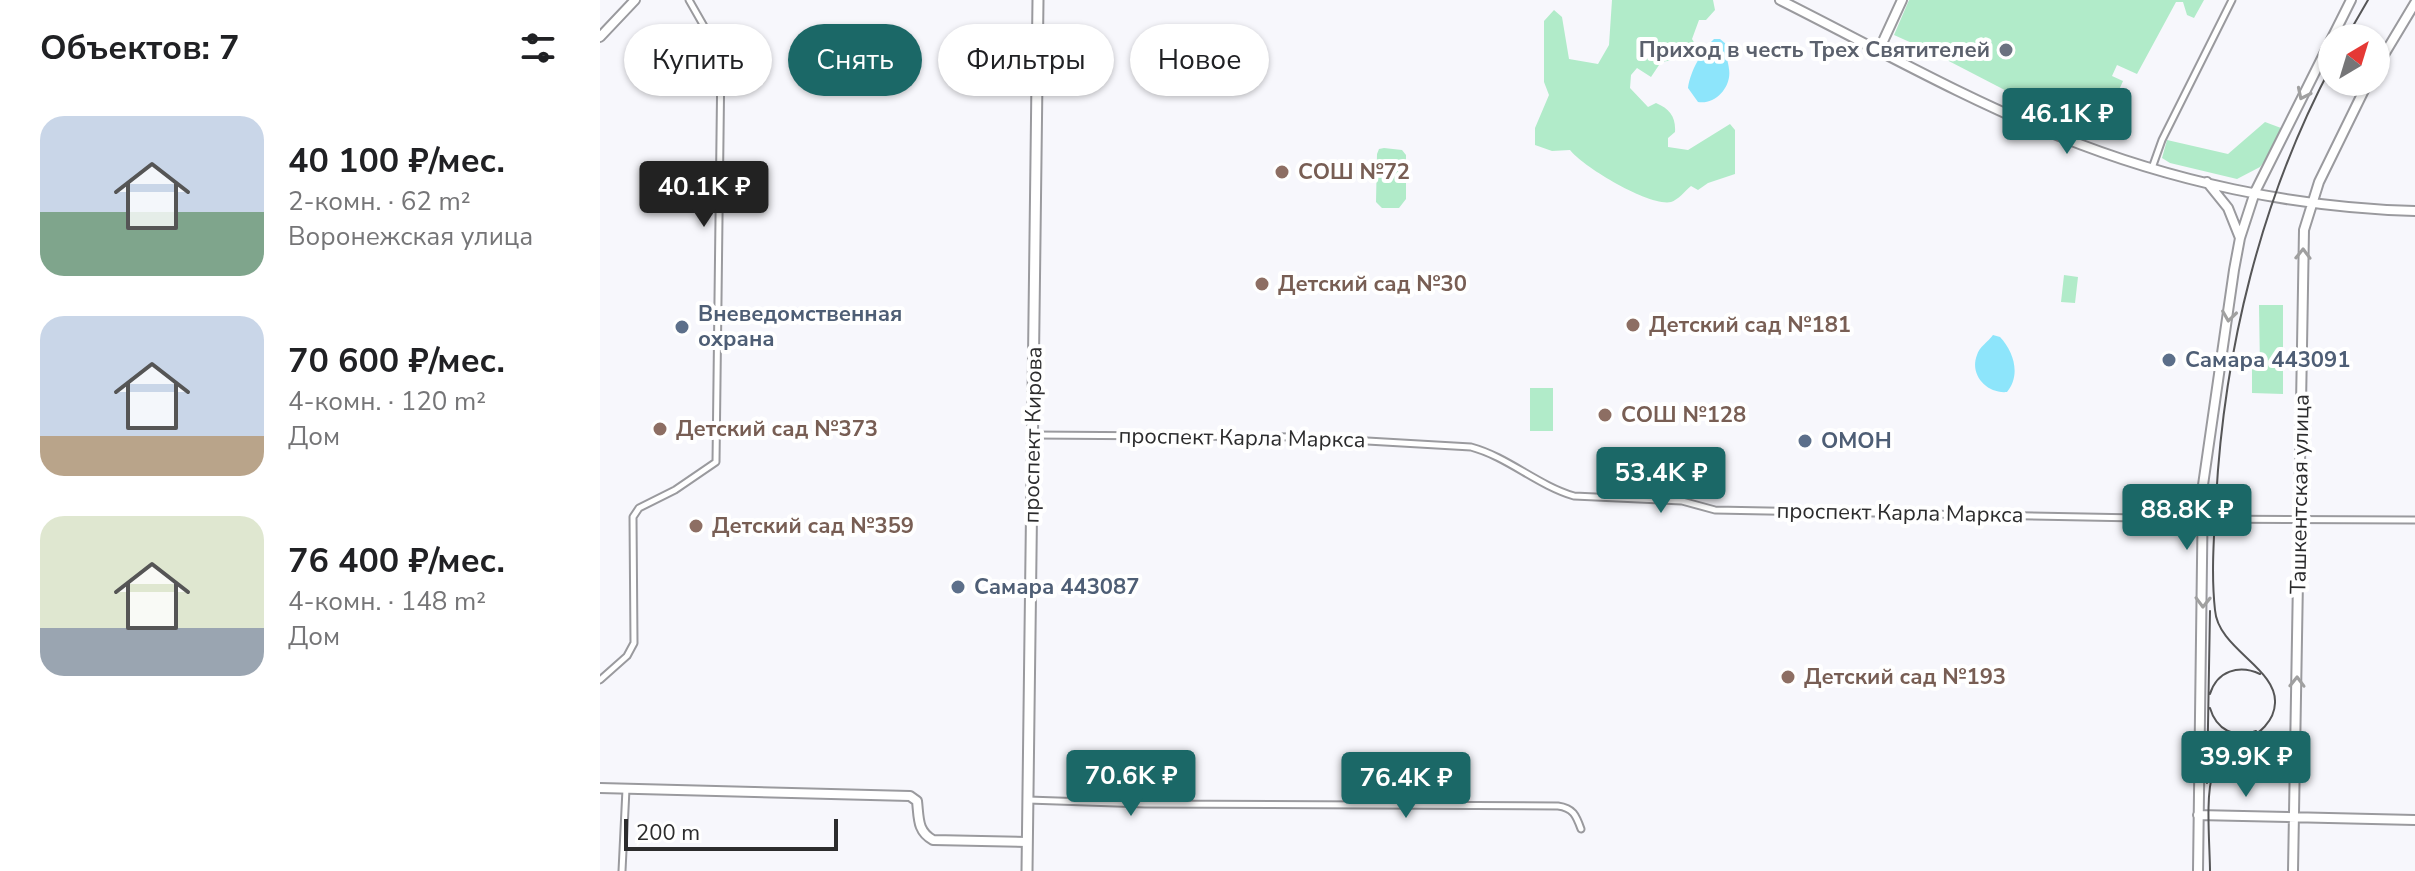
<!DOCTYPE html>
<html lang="ru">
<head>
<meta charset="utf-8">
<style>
	body { margin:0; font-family:"Nunito Sans",sans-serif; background:#f6f6f6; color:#202124; height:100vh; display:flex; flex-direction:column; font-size:30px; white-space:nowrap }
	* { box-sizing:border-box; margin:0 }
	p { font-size:26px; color:#757577 }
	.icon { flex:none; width:44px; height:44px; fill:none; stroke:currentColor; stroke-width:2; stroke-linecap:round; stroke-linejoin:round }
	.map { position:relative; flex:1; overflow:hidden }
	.details { display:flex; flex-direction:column; background:#fff; width:600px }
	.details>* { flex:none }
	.guide { position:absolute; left:24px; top:24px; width:760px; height:72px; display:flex; gap:16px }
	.needle { width:52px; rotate:38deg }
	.buttons { position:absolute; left:1718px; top:24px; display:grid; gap:16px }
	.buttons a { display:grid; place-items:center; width:72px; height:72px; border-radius:50%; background:#fff; box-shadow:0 2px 6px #0004; font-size:40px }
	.scale { position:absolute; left:24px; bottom:20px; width:214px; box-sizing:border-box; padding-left:8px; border:4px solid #2c2c2d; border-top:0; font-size:22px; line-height:28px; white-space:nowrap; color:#2c2c2d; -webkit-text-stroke:6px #fff; paint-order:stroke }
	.price { position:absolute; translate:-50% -68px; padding:0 18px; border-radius:8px; background:#1b6867; color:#fff; font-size:26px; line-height:52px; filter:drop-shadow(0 2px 4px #0008) }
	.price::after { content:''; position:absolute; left:50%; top:48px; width:24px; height:18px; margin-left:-12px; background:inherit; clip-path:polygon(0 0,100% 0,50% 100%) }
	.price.active { background:#222; color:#fff }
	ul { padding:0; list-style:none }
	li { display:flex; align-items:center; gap:24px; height:200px; padding:0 40px }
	li span { display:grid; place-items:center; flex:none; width:224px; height:160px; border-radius:24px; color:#555 }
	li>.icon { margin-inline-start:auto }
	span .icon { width:96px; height:96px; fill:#fffc; stroke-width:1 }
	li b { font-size:34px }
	h2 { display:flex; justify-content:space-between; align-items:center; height:96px; padding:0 40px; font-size:34px }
	.tag { padding:0 28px; border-radius:36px; background:#fff; box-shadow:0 2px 6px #0004; font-size:28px; line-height:72px }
	.tag.active { background:#1b6867; color:#fff }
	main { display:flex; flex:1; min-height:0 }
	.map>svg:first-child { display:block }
	.green { fill:#b1ebc9 }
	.water { fill:#8de5fb }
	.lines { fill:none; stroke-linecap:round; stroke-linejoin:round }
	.street-casing { stroke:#9a9a9e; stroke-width:9 }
	.secondary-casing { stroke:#9a9a9e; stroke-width:12 }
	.primary-casing { stroke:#9a9a9e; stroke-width:13 }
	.street { stroke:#fff; stroke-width:5 }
	.secondary { stroke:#fff; stroke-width:8 }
	.primary { stroke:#fff; stroke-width:9 }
	.tram { stroke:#565657; stroke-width:2 }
	.oneway { stroke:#a0a0a0 }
	.worship-dot { fill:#6b7280; stroke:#fff; stroke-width:3 }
	.education-dot { fill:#8d6e63; stroke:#fff; stroke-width:3 }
	.service-dot { fill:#5c6f8a; stroke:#fff; stroke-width:3 }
	.labels { text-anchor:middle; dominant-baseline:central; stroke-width:8; stroke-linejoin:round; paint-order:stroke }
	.worship-label { font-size:22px; font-weight:bold; fill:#5b616d; stroke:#fff; text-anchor:end }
	.education-label { font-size:22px; font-weight:bold; fill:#785e54; stroke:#fff; text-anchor:start }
	.service-label { font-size:22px; font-weight:bold; fill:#4e5e75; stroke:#fff; text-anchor:start }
	.street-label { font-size:22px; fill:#2c2c2d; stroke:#fff }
</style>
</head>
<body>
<main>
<section class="details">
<h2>Объектов: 7<svg class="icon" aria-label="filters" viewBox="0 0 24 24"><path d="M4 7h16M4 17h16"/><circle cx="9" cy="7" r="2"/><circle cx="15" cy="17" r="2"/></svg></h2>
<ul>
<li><span style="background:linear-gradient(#c9d6e8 60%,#7fa58c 0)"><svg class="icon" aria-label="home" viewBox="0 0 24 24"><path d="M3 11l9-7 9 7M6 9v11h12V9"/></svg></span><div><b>40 100 ₽/мес.</b><p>2-комн. · 62 m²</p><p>Воронежская улица</p></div></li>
<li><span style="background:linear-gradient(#c9d6e8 75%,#b9a48a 0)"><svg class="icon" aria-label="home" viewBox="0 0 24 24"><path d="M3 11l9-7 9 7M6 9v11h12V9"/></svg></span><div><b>70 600 ₽/мес.</b><p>4-комн. · 120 m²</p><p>Дом</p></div></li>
<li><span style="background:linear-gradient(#dfe7d0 70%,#9aa5b1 0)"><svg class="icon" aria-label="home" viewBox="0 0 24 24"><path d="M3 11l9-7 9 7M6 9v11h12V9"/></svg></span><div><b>76 400 ₽/мес.</b><p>4-комн. · 148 m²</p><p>Дом</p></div></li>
</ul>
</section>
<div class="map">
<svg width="1815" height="871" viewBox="0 0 1815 871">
	<rect width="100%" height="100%" fill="#f7f7fc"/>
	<!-- green -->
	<path class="green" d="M1012,0H1113L1115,10L1106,20H1099L1092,39L1095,44L1093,52L1080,59L1061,62L1051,77L1037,68L1031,75L1030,88L1048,107L1056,103C1070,109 1076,117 1075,132L1068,138V147L1088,150L1130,124L1135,130V174L1108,183L1098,190L1091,186C1085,191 1078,200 1071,202C1050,207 983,167 970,150L952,151L935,145V128L949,95L944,82V21L954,10L962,17L969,59L998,64L1009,45Z
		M1309,0H1604L1594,18L1587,15L1583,2H1576L1537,74L1517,65L1512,76L1523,81L1515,99L1522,102L1511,133C1434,113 1367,66 1294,35Z
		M1665,122L1681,128L1667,158L1660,167L1637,179L1570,163L1562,158L1567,140L1628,154Z
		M784,148L802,150L806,155V199L799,208H782L776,202L777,154L779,149Z
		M1464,275L1478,277L1475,303L1461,302Z
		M1659,305H1683V394L1652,393V369H1660Z
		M930,388H953V431H930Z"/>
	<!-- water -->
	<path class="water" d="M1114,39H1120L1126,44C1124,54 1128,59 1129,69C1132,87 1115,105 1098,102L1088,88C1090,72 1102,50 1114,39Z
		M1393,335L1400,337C1414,352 1421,375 1407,392C1387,394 1369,375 1377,355C1379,347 1388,342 1393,335Z"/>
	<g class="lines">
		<defs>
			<path id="street" d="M1552,168L1562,140L1632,0
				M434,435L698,437L871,447C908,457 937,485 974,496L1082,501L1115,510L1591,519L1815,520
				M0,680L27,656L34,643L33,517L39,508L75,490L116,462L121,56L89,0
				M428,800L545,804L958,806C973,808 976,815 981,829
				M22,871L26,789"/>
			<path id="secondary" d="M1180,0C1270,45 1365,99 1459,136C1570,181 1695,208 1815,211
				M0,37L35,0
				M1279,50L1302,0
				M1776,68L1815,3
				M1607,182L1628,208L1640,238
				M0,788L310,796L317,801C319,818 317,831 333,840L427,842
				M1598,815L1815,820
				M1598,871L1603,485L1634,270L1640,238L1655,192L1751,0
				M1693,871L1704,230L1719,182L1768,82"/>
			<path id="primary" d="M427,871L438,0"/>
		</defs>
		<!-- street casing -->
		<use href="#street" class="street-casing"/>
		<!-- secondary casing -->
		<use href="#secondary" class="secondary-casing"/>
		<!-- primary casing -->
		<use href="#primary" class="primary-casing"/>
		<!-- street -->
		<use href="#street" class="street"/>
		<!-- secondary -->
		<use href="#secondary" class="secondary"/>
		<!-- primary -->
		<use href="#primary" class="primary"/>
		<!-- tram -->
		<path class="tram" d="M1746,38L1768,0
			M1610,694C1617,671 1639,664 1660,674
			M1610,708C1616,729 1635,740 1656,731
			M1607,783L1610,611
			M1610,871C1610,848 1605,794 1613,774C1625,745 1674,737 1675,703C1677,668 1618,649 1615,610C1611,574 1614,536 1616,500C1624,350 1661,198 1732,65"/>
	</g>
	<!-- one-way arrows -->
	<defs><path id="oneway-chevron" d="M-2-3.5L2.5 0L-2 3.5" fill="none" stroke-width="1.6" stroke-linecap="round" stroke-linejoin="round" transform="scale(2)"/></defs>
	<g class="oneway">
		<use href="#oneway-chevron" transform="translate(1703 94) rotate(116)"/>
		<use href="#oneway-chevron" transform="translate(1703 254) rotate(-89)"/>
		<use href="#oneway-chevron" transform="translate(1629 316) rotate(98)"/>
		<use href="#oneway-chevron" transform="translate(1603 602) rotate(91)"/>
		<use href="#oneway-chevron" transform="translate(1697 682) rotate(-89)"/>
	</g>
	<!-- markers -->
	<circle class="worship-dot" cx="1406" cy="50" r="8"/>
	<g class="education-dot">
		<circle cx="682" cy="172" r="8"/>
		<circle cx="662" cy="284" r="8"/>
		<circle cx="1033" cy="325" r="8"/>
		<circle cx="1005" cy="415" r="8"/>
		<circle cx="60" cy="429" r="8"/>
		<circle cx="96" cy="526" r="8"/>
		<circle cx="1188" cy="677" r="8"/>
	</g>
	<g class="service-dot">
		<circle cx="82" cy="327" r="8"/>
		<circle cx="1569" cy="360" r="8"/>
		<circle cx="1205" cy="441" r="8"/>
		<circle cx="358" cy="587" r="8"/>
	</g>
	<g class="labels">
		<!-- worship labels -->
		<g class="worship-label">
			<text x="1390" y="50">Приход в честь Трех Святителей</text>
		</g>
		<!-- education labels -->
		<g class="education-label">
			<text x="698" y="172">СОШ №72</text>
			<text x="678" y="284">Детский сад №30</text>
			<text x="1049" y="325">Детский сад №181</text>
			<text x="1021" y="415">СОШ №128</text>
			<text x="76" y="429">Детский сад №373</text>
			<text x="112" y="526">Детский сад №359</text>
			<text x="1204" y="677">Детский сад №193</text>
		</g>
		<!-- service labels -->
		<g class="service-label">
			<text x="98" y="314">Вневедомственная<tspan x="98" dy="25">охрана</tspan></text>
			<text x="1585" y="360">Самара 443091</text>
			<text x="1221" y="441">ОМОН</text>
			<text x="374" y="587">Самара 443087</text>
		</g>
		<!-- street labels -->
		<g class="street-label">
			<text transform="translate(433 435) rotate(-89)">проспект Кирова</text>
			<text transform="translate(642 438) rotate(1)">проспект Карла Маркса</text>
			<text transform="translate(1700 494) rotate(-89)">Ташкентская улица</text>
			<text transform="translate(1300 513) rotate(1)">проспект Карла Маркса</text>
		</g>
	</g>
</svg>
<div class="buttons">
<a><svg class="needle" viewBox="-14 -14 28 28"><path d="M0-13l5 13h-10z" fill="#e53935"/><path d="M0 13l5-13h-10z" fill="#757577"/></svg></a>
</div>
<div class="scale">200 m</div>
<b class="price" style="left:1467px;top:156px">46.1K ₽</b>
<b class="price active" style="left:104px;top:229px">40.1K ₽</b>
<b class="price" style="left:1061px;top:515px">53.4K ₽</b>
<b class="price" style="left:1587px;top:552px">88.8K ₽</b>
<b class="price" style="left:1646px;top:799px">39.9K ₽</b>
<b class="price" style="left:531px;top:818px">70.6K ₽</b>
<b class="price" style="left:806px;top:820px">76.4K ₽</b>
<div class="guide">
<a class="tag">Купить</a>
<a class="tag active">Снять</a>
<a class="tag">Фильтры</a>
<a class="tag">Новое</a>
</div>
</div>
</main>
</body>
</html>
